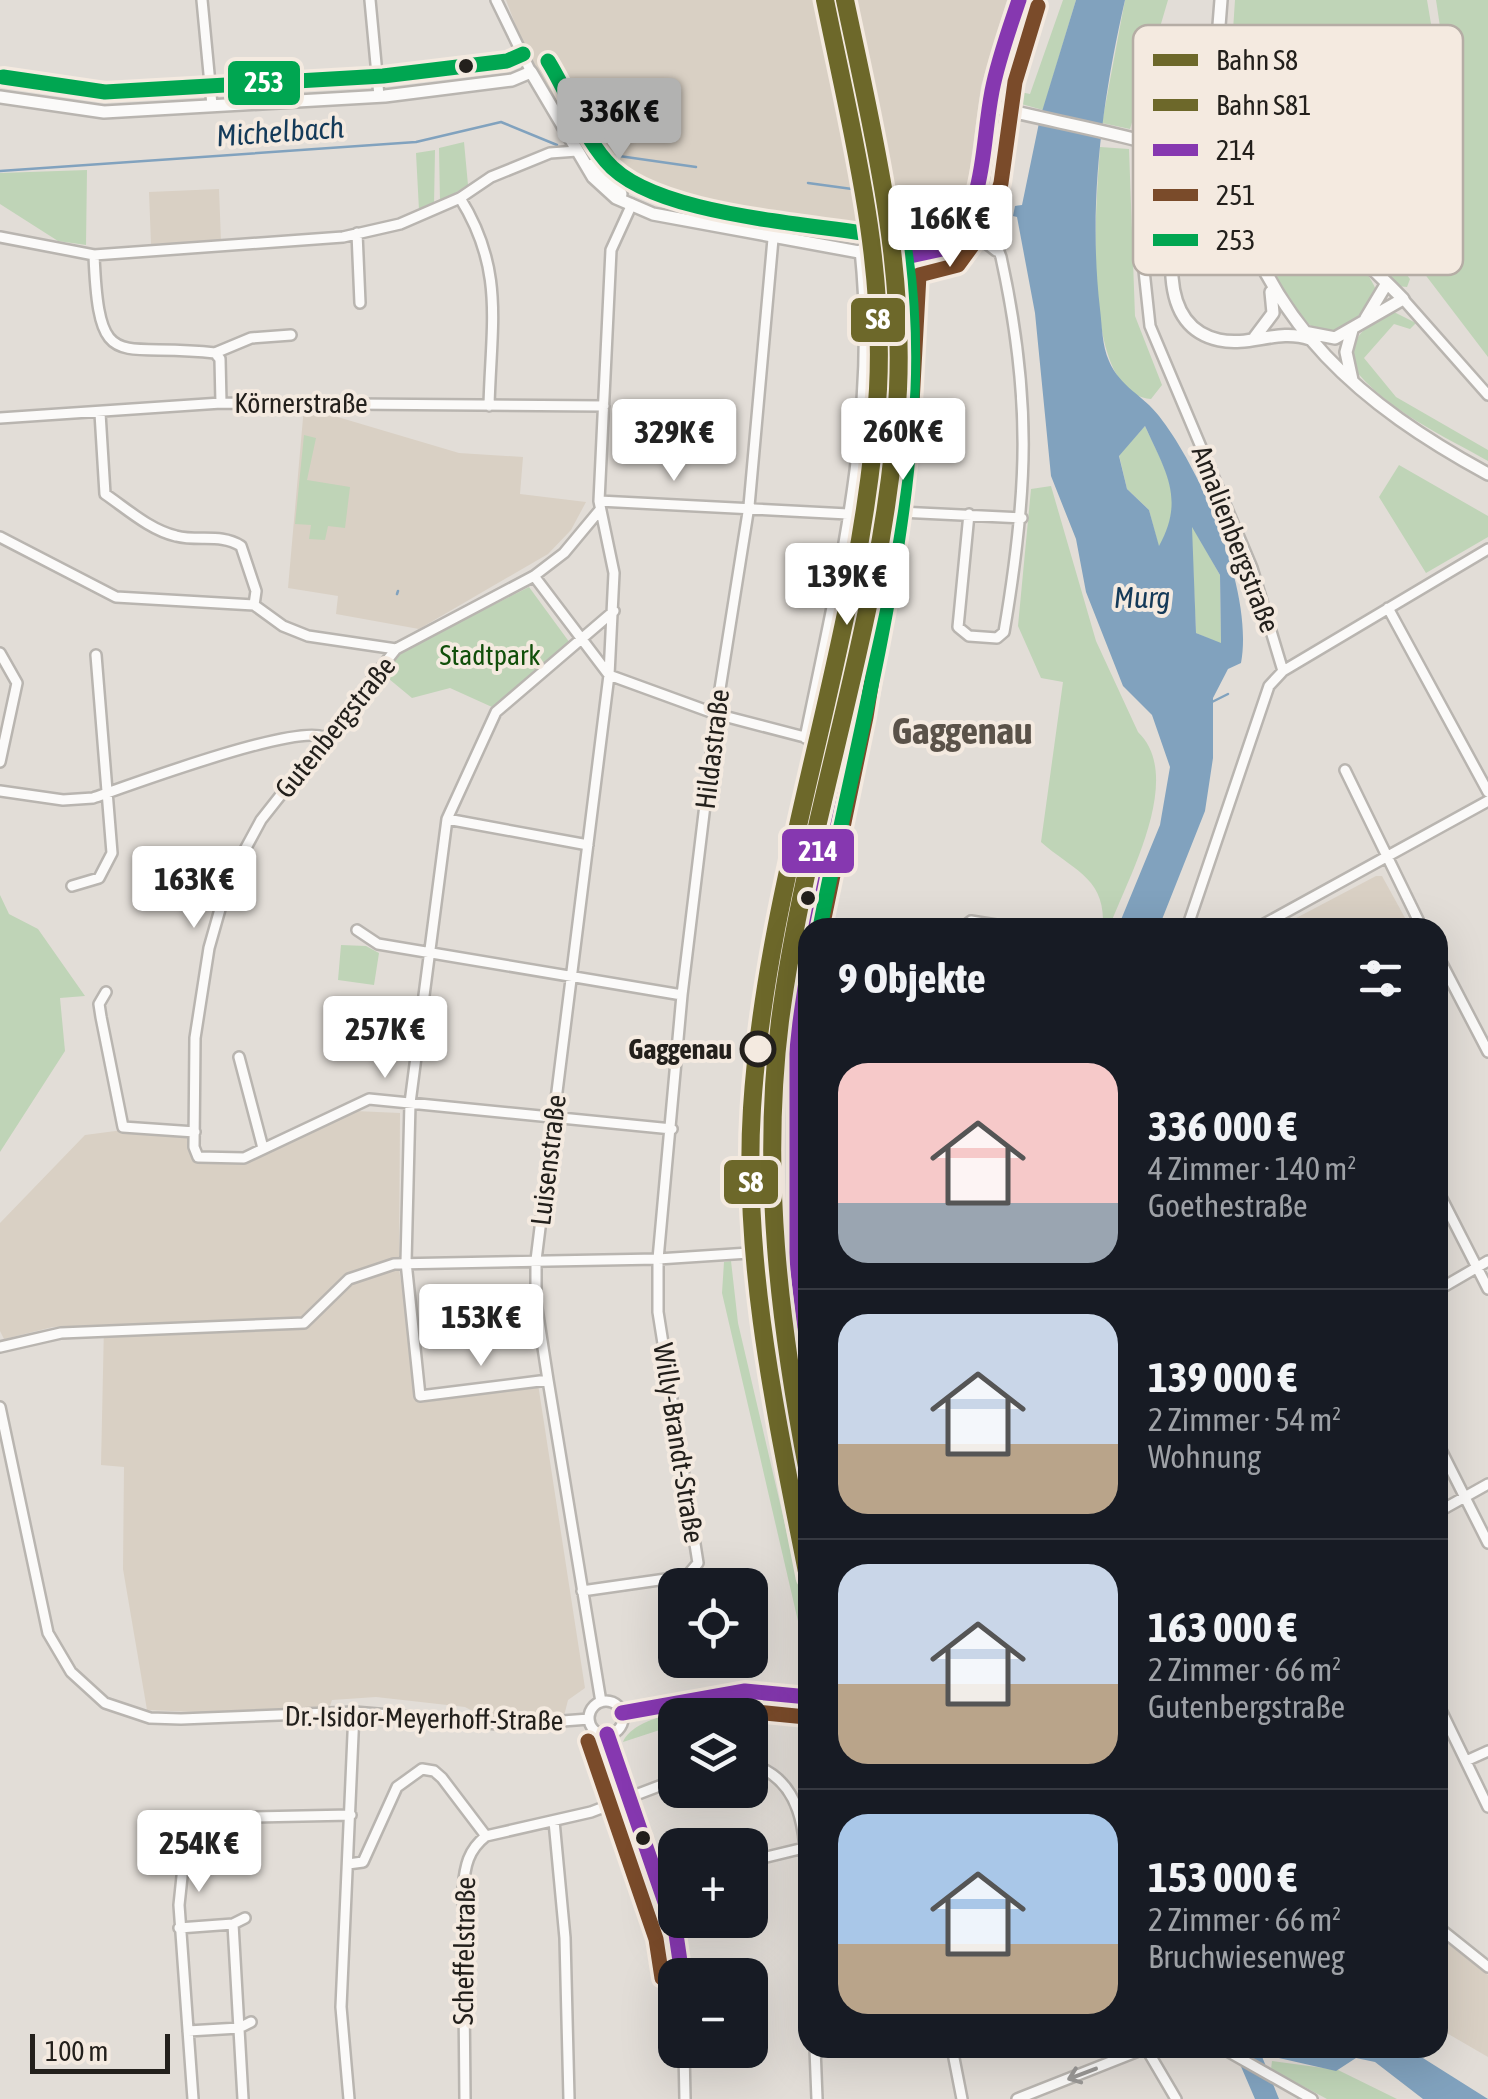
<!DOCTYPE html>
<html lang="de">
<head>
<meta charset="utf-8">
<style>
	body { margin:0; font-family:"Asap Condensed",sans-serif; background:#20242c; color:#f1f3f6; height:100vh; display:flex; flex-direction:column; font-size:38px; white-space:nowrap }
	* { box-sizing:border-box; margin:0 }
	p { font-size:32px; color:#9ea1a6 }
	.icon { flex:none; width:55px; height:55px; fill:none; stroke:currentColor; stroke-width:2; stroke-linecap:round; stroke-linejoin:round }
	.map { position:relative; flex:1; overflow:hidden }
	.details { position:absolute; left:798px; top:918px; width:650px; height:1140px; display:flex; flex-direction:column; background:#171b24; border-radius:30px; box-shadow:0 10px 40px #0002 }
	.details>* { flex:none }
	.controls { position:absolute; left:658px; top:1568px; display:grid; gap:20px }
	.controls a { display:grid; place-items:center; width:110px; height:110px; border-radius:20px; background:#171b24; box-shadow:0 10px 40px #0002; font-size:50px }
	.scale { position:absolute; left:30px; bottom:25px; width:140px; box-sizing:border-box; padding-left:10px; border:5px solid #23201c; border-top:0; font-size:28px; line-height:35px; white-space:nowrap; color:#23201c; -webkit-text-stroke:8px #f4eae0; paint-order:stroke }
	.price { position:absolute; translate:-50% -85px; padding:0 22px; border-radius:10px; background:#fff; color:#222; font-size:32px; line-height:65px; filter:drop-shadow(0 2px 5px #0008) }
	.price::after { content:''; position:absolute; left:50%; top:60px; width:30px; height:22px; margin-left:-15px; background:inherit; clip-path:polygon(0 0,100% 0,50% 100%) }
	.price.selected { background:#b2b2b1; color:#111 }
	ul { padding:0; list-style:none }
	li { display:flex; align-items:center; gap:30px; height:250px; padding:0 40px }
	li+li { border-top:2px solid #363941 }
	li span { display:grid; place-items:center; flex:none; width:280px; height:200px; border-radius:30px; color:#555 }
	li>.icon { margin-inline-start:auto }
	span .icon { width:120px; height:120px; fill:#fffc; stroke-width:1 }
	li b { font-size:42px }
	h2 { display:flex; justify-content:space-between; align-items:center; height:120px; padding:0 40px; font-size:42px }
	.map>svg:first-child { display:block }
	.built { fill:#d9d0c4 }
	.green { fill:#bfd4b7 }
	.water { fill:#81a2be; fill-rule:evenodd }
	.lines { fill:none; stroke-linecap:round; stroke-linejoin:round }
	.stream { stroke:#81a2be; stroke-width:2.5 }
	.minor-casing { stroke:#b9b5b0; stroke-width:14 }
	.major-casing { stroke:#b9b5b0; stroke-width:16 }
	.minor { stroke:#fbfaf9; stroke-width:9 }
	.major { stroke:#fbfaf9; stroke-width:11 }
	.major-bridge-casing { stroke:#b9b5b0; stroke-width:16; stroke-linecap:butt }
	.major-bridge { stroke:#fbfaf9; stroke-width:11 }
	.bus-1-casing { stroke:#f4eae0; stroke-width:22 }
	.bus-2-casing { stroke:#f4eae0; stroke-width:22 }
	.bus-3-casing { stroke:#f4eae0; stroke-width:22 }
	.bus-1 { stroke:#8638b0; stroke-width:15 }
	.bus-2 { stroke:#7a4b2a; stroke-width:15 }
	.bus-3 { stroke:#00a651; stroke-width:15 }
	.rail-1-casing { stroke:#f4eae0; stroke-width:25 }
	.rail-2-casing { stroke:#f4eae0; stroke-width:25 }
	.rail-1 { stroke:#6d682a; stroke-width:18 }
	.rail-2 { stroke:#6d682a; stroke-width:18 }
	.oneway { stroke:#9a9896 }
	.bus-dot { fill:#23201c; stroke:#f4eae0; stroke-width:4 }
	.stop-dot { fill:#f4eae0; stroke:#23201c; stroke-width:5 }
	.labels { text-anchor:middle; dominant-baseline:central; stroke-width:8; stroke-linejoin:round; paint-order:stroke }
	.street-label { font-size:28px; fill:#23201c; stroke:#f4eae0 }
	.park-label { font-size:28px; fill:#114f0a; stroke:#f4eae0 }
	.stop-label { font-size:28px; font-weight:bold; fill:#23201c; stroke:#f4eae0; text-anchor:end }
	.water-label { font-size:30px; font-style:italic; fill:#143a59; stroke:#f4eae0 }
	.district-label { font-size:38px; font-weight:bold; fill:#5a5249; stroke:#f4eae0 }
	.key { fill:#f4eae0; stroke:#b5ada5; stroke-width:2.5 }
	.key-label { font-size:28px; fill:#23201c }
	.line-badge { stroke:#f4eae0; stroke-width:4 }
	.badge-label { font-size:28px; text-anchor:middle; font-weight:bold; fill:#fff }
</style>
</head>
<body>
<div class="map">
<svg width="1488" height="2099" viewBox="0 0 1488 2099">
	<rect width="100%" height="100%" fill="#e2ddd7"/>
	<!-- built -->
	<path class="built" d="M506,0H1007L981,86L968,183L952,216L928,233L865,243L738,225L654,204L629,190L586,149L524,47Z
		M219,189L221,241L151,244L149,192Z
		M304,407L459,453L523,457L520,494L586,502L571,530L548,554L419,629L336,614L338,596L288,588Z
		M1376,876H1382L1410,927H1279Z
		M355,1111L400,1113L399,1269L420,1403L538,1384L585,1688L568,1700L564,1716L486,1718L465,1707L376,1697L332,1700L330,1706L222,1713L147,1710L123,1569L124,1467L101,1465L104,1325L53,1327L4,1339L0,1331V1223L85,1135L123,1130L190,1134L193,1162H228L255,1160Z
		M1438,1936L1488,1975V2057L1438,2028Z"/>
	<!-- green -->
	<path class="green" d="M1063,0H1076L1043,110L1014,102L1007,89L1030,94Z
		M1125,0H1168L1130,129L1102,123Z
		M1235,0H1427L1448,125L1435,138L1340,187L1410,279L1407,287L1397,286L1325,211L1240,158L1229,91Z
		M1436,0H1488V357L1363,193L1369,180L1456,133Z
		M464,142L468,185L440,202L439,148Z
		M1100,147L1129,149L1135,316L1162,385L1151,399C1078,394 1097,198 1100,147Z
		M435,150L434,206L419,210L416,153Z
		M87,170L86,245L58,241L0,204V173Z
		M1238,180C1281,204 1357,243 1376,290C1368,311 1349,328 1327,333C1282,323 1248,221 1238,180Z
		M1392,311L1416,323L1410,329L1394,324L1364,358L1396,397L1488,450V461C1446,437 1385,410 1352,366C1349,336 1368,324 1392,311Z
		M1145,426C1167,474 1186,497 1159,548L1149,510L1127,489L1119,455Z
		M304,435L316,438L307,480L350,487L345,528L328,526L325,540L309,539L311,525L295,524Z
		M1399,465L1488,516V537L1426,573L1379,497Z
		M1051,486L1096,641L1138,732C1184,776 1130,874 1111,923L1103,922C1104,877 1071,869 1041,842L1063,682L1041,678L1018,626L1031,489Z
		M1191,524L1220,575L1221,644L1196,633Z
		M529,587L570,643L492,707L450,688L412,698L383,674L396,654Z
		M0,895L9,914L38,929L85,996L60,998L65,1051L0,1152Z
		M341,945L366,946L379,953L374,985L338,980Z
		M731,1261L738,1323L807,1619V1660L722,1293L724,1262Z
		M750,1701L806,1708L803,1724L757,1711L675,1715V1725L623,1742C635,1712 720,1704 750,1701Z
		M1272,2061L1338,2070L1397,2099H1327L1271,2069Z"/>
	<!-- water -->
	<path class="water" d="M1076,0H1125C1102,100 1088,206 1100,309C1102,325 1102,346 1109,361C1120,387 1143,395 1159,416C1202,471 1254,593 1241,663L1228,669L1213,698V758L1205,811L1159,927H1118L1160,825L1170,767L1152,715L1123,686L1086,592L1076,539L1051,476L1035,313L1017,217L1013,216L1015,206L1022,205L1040,118ZM1145,426C1166,472 1185,499 1159,546L1149,510L1127,489L1119,456ZM1192,527L1220,575L1221,643L1196,633Z
		M1233,2048H1407L1488,2099H1423L1375,2062L1356,2058L1336,2071L1261,2054L1279,2099H1255Z"/>
	<g class="lines">
		<!-- stream -->
		<path class="stream" d="M591,152L696,167
			M0,171L416,142L501,122L557,145
			M808,183L852,189
			M874,192L957,203
			M397,594L398,591
			M1212,702L1228,694"/>
		<defs>
			<path id="minor" d="M202,0L212,105
				M370,0L379,96
				M496,0L531,72
				M990,106L1019,0
				M460,198C505,270 491,324 489,406
				M964,226L996,251
				M357,233L360,303
				M0,237L94,255L343,237L400,224L460,198L491,177L550,153L577,151
				M94,255C99,378 117,341 215,353L220,359L221,403
				M1143,261L1150,326L1252,568L1283,671
				M896,297L902,269L898,244
				M1403,299L1488,395
				M215,353L251,338L291,335
				M100,413L105,494C127,509 150,530 176,536C199,542 220,533 241,546L256,591L254,605
				M0,418L221,403L604,406
				M599,501L848,514
				M599,511L564,553L534,576L396,649L261,820L228,881L209,948L195,1038L194,1147L198,1157L244,1158L369,1099L672,1129
				M879,511L1022,518
				M969,514L958,627L969,636L997,638L1004,632C1028,492 1032,398 1001,257L993,236L971,216
				M0,537L116,597L254,605L283,626L308,636L396,649
				M534,576L609,675L716,714L839,746
				M1388,608L1488,792
				M0,653L17,683L0,762
				M805,738C838,577 878,415 860,250
				M1345,770L1422,928
				M0,791L63,800L93,798C130,785 295,724 323,737
				M447,819L588,845
				M72,886L99,878L112,853L96,655
				M962,928L971,921L1015,928
				M1187,928L1269,686L1283,671L1488,549
				M1257,928L1488,801
				M357,930L378,944L682,995
				M1438,956L1488,1052
				M106,992L99,1004L101,1017L123,1127L195,1132
				M239,1057L263,1148
				M1438,1191L1488,1289
				M1438,1290L1488,1261
				M0,1347L61,1333L304,1323L349,1279L394,1264L658,1259L808,1249
				M808,1355L797,1265V951L846,714L890,437L894,304L885,246
				M548,1380L420,1396L406,1262L410,1103L447,819L496,712L614,611
				M0,1407L48,1633L71,1672L105,1703L150,1718L181,1719L354,1712L510,1725L589,1719
				M1438,1444L1488,1543
				M1438,1512L1488,1484
				M582,1591L687,1576L698,1563L658,1312V1259L682,995L716,714L749,506L773,239
				M589 1718a17 17 0 1 1 34 0a17 17 0 1 1-34 0Z
				M601,1702L548,1380L536,1302V1260L609,675L614,573L599,501L611,250L632,204
				M1438,1704L1488,1807
				M622,1713L745,1691L808,1697
				M607,1734L676,1934L682,1975
				M1466,1761L1488,1751
				M750,1764C813,1782 804,1854 808,1906
				M554,1821L565,1938L569,2099
				M750,1861L808,1847
				M348,1864L363,1862L397,1787L422,1769L434,1771L442,1778L486,1836
				M233,1924L243,2099
				M1438,1927L1488,1967
				M179,1928L233,1924L245,1918
				M188,2031L239,2028L251,2022
				M815,2048L817,2099
				M952,2048L962,2099
				M1146,2048L1176,2099
				M1222,2048L1312,2099
				M684,2050L685,2099
				M193,2099L179,1905L187,1829L200,1818L351,1815
				M349,2099L341,2007L354,1712
				M465,2099L463,1888C465,1866 468,1850 486,1836L591,1812L675,1780
				M1017,2099L1146,2048"/>
			<path id="major" d="M1221,0L1214,89L1224,156
				M0,97L104,112L385,96L512,80L531,72L593,177L616,198L653,214L886,257H918L947,248C987,209 986,158 990,106C1069,126 1157,138 1233,172C1299,201 1353,248 1403,299L1335,338L1304,332
				M989,140L1018,113
				M1188,155C1180,207 1142,323 1219,340C1250,347 1278,328 1310,339
				M592,165L621,194
				M1230,182C1270,327 1360,404 1488,474
				M864,249L933,237L962,227
				M1366,318L1387,283
				M1255,337L1273,313L1271,292
				M1352,380L1346,352L1352,330"/>
		</defs>
		<!-- minor casing -->
		<use href="#minor" class="minor-casing"/>
		<!-- major casing -->
		<use href="#major" class="major-casing"/>
		<!-- minor -->
		<use href="#minor" class="minor"/>
		<!-- major -->
		<use href="#major" class="major"/>
		<defs>
			<path id="major-bridge" d="M1224,156L1230,182"/>
		</defs>
		<!-- major-bridge casing -->
		<use href="#major-bridge" class="major-bridge-casing"/>
		<!-- major-bridge -->
		<use href="#major-bridge" class="major-bridge"/>
		<defs>
			<path id="bus-1" d="M808,1351L797,1265V951L846,714L879,511L890,437L894,304L901,258L947,248C987,201 981,148 992,91C998,60 1009,30 1019,0
				M622,1713L745,1691L808,1697
				M607,1734L676,1934L682,1975"/>
			<path id="bus-2" d="M822,928L866,717L910,440L919,275L958,265L988,224L1001,183L1015,82L1038,6
				M724,1715L746,1711L806,1717
				M588,1741L656,1939L662,1978"/>
			<path id="bus-3" d="M548,61C568,93 581,132 606,161C653,218 819,223 892,238L905,251C938,460 859,721 820,928
				M3,77L105,92L383,76L507,61L523,54"/>
		</defs>
		<!-- bus-1 casing -->
		<use href="#bus-1" class="bus-1-casing"/>
		<!-- bus-2 casing -->
		<use href="#bus-2" class="bus-2-casing"/>
		<!-- bus-3 casing -->
		<use href="#bus-3" class="bus-3-casing"/>
		<!-- bus-1 -->
		<use href="#bus-1" class="bus-1"/>
		<!-- bus-2 -->
		<use href="#bus-2" class="bus-2"/>
		<!-- bus-3 -->
		<use href="#bus-3" class="bus-3"/>
		<defs>
			<path id="rail-1" d="M808,1577C778,1424 742,1266 752,1108C768,864 864,633 878,389C885,257 851,128 825,0"/>
			<path id="rail-2" d="M808,1472C779,1322 761,1172 780,1021C808,808 888,603 898,389C904,257 872,128 845,0"/>
		</defs>
		<!-- rail-1 casing -->
		<use href="#rail-1" class="rail-1-casing"/>
		<!-- rail-2 casing -->
		<use href="#rail-2" class="rail-2-casing"/>
		<!-- rail-1 -->
		<use href="#rail-1" class="rail-1"/>
		<!-- rail-2 -->
		<use href="#rail-2" class="rail-2"/>
	</g>
	<!-- one-way arrows -->
	<defs><path id="oneway-shaft" d="M-6 0H5M1.5-3L5.5 0L1.5 3" fill="none" stroke-width="1.6" stroke-linecap="round" stroke-linejoin="round" transform="scale(2.5)"/></defs>
	<use class="oneway" href="#oneway-shaft" transform="translate(1082 2074) rotate(159)"/>
	<!-- markers -->
	<g class="bus-dot">
		<circle cx="466" cy="66" r="9"/>
		<circle cx="808" cy="898" r="9"/>
		<circle cx="643" cy="1838" r="9"/>
	</g>
	<circle class="stop-dot" cx="758" cy="1049" r="16"/>
	<g class="labels">
		<!-- street labels -->
		<g class="street-label">
			<text x="301" y="403">Körnerstraße</text>
			<text transform="translate(1236 539) rotate(69)">Amalienbergstraße</text>
			<text transform="translate(335 727) rotate(-51)">Gutenbergstraße</text>
			<text transform="translate(712 749) rotate(-83)">Hildastraße</text>
			<text transform="translate(548 1160) rotate(-83)">Luisenstraße</text>
			<text transform="translate(679 1443) rotate(81)">Willy-Brandt-Straße</text>
			<text transform="translate(424 1718) rotate(1)">Dr.-Isidor-Meyerhoff-Straße</text>
			<text transform="translate(464 1951) rotate(-89)">Scheffelstraße</text>
		</g>
		<!-- park labels -->
		<g class="park-label">
			<text x="490" y="655">Stadtpark</text>
		</g>
		<!-- stop labels -->
		<g class="stop-label">
			<text x="732" y="1049">Gaggenau</text>
		</g>
		<!-- water labels -->
		<g class="water-label">
			<text transform="translate(280 131) rotate(-4)">Michelbach</text>
			<text x="1142" y="597">Murg</text>
		</g>
		<!-- district labels -->
		<g class="district-label">
			<text x="962" y="730">Gaggenau</text>
		</g>
	</g>
	<!-- legend -->
	<rect x="1133" y="25" width="330" height="250" rx="15" class="key"/>
	<rect x="1153" y="54" width="45" height="12" fill="#6d682a"/>
	<rect x="1153" y="99" width="45" height="12" fill="#6d682a"/>
	<rect x="1153" y="144" width="45" height="12" fill="#8638b0"/>
	<rect x="1153" y="189" width="45" height="12" fill="#7a4b2a"/>
	<rect x="1153" y="234" width="45" height="12" fill="#00a651"/>
	<g class="key-label">
		<text x="1216" y="70">Bahn S8</text>
		<text x="1216" y="115">Bahn S81</text>
		<text x="1216" y="160">214</text>
		<text x="1216" y="205">251</text>
		<text x="1216" y="250">253</text>
	</g>
	<g class="line-badge">
		<rect x="226" y="59" width="76" height="48" rx="10" fill="#00a651"/>
		<rect x="849" y="296" width="58" height="48" rx="10" fill="#6d682a"/>
		<rect x="780" y="827" width="76" height="48" rx="10" fill="#8638b0"/>
		<rect x="722" y="1158" width="58" height="48" rx="10" fill="#6d682a"/>
	</g>
	<g class="badge-label">
		<text x="264" y="92">253</text>
		<text x="878" y="329">S8</text>
		<text x="818" y="861">214</text>
		<text x="751" y="1192">S8</text>
	</g>
</svg>
<div class="controls">
<a><svg class="icon" aria-label="locate" viewBox="0 0 24 24"><circle cx="12" cy="12" r="6"/><path d="M12 2v4M12 18v4M2 12h4M18 12h4"/></svg></a>
<a><svg class="icon" aria-label="layers" viewBox="0 0 24 24"><path d="M12 4l9 5-9 5-9-5zM3 14l9 5 9-5"/></svg></a>
<a>+</a>
<a>−</a>
</div>
<div class="scale">100 m</div>
<b class="price selected" style="left:619px;top:163px">336K €</b>
<b class="price" style="left:950px;top:270px">166K €</b>
<b class="price" style="left:903px;top:483px">260K €</b>
<b class="price" style="left:674px;top:484px">329K €</b>
<b class="price" style="left:847px;top:628px">139K €</b>
<b class="price" style="left:194px;top:931px">163K €</b>
<b class="price" style="left:385px;top:1081px">257K €</b>
<b class="price" style="left:481px;top:1369px">153K €</b>
<b class="price" style="left:199px;top:1895px">254K €</b>
<section class="details">
<h2>9 Objekte<svg class="icon" aria-label="filters" viewBox="0 0 24 24"><path d="M4 7h16M4 17h16"/><circle cx="9" cy="7" r="2"/><circle cx="15" cy="17" r="2"/></svg></h2>
<ul>
<li><span style="background:linear-gradient(#f6c9c9 70%,#9aa5b1 0)"><svg class="icon" aria-label="home" viewBox="0 0 24 24"><path d="M3 11l9-7 9 7M6 9v11h12V9"/></svg></span><div><b>336 000 €</b><p>4 Zimmer · 140 m²</p><p>Goethestraße</p></div></li>
<li><span style="background:linear-gradient(#c9d6e8 65%,#b9a48a 0)"><svg class="icon" aria-label="home" viewBox="0 0 24 24"><path d="M3 11l9-7 9 7M6 9v11h12V9"/></svg></span><div><b>139 000 €</b><p>2 Zimmer · 54 m²</p><p>Wohnung</p></div></li>
<li><span style="background:linear-gradient(#c9d6e8 60%,#b9a48a 0)"><svg class="icon" aria-label="home" viewBox="0 0 24 24"><path d="M3 11l9-7 9 7M6 9v11h12V9"/></svg></span><div><b>163 000 €</b><p>2 Zimmer · 66 m²</p><p>Gutenbergstraße</p></div></li>
<li><span style="background:linear-gradient(#a9c7e8 65%,#b9a48a 0)"><svg class="icon" aria-label="home" viewBox="0 0 24 24"><path d="M3 11l9-7 9 7M6 9v11h12V9"/></svg></span><div><b>153 000 €</b><p>2 Zimmer · 66 m²</p><p>Bruchwiesenweg</p></div></li>
</ul>
</section>
</div>
</body>
</html>
